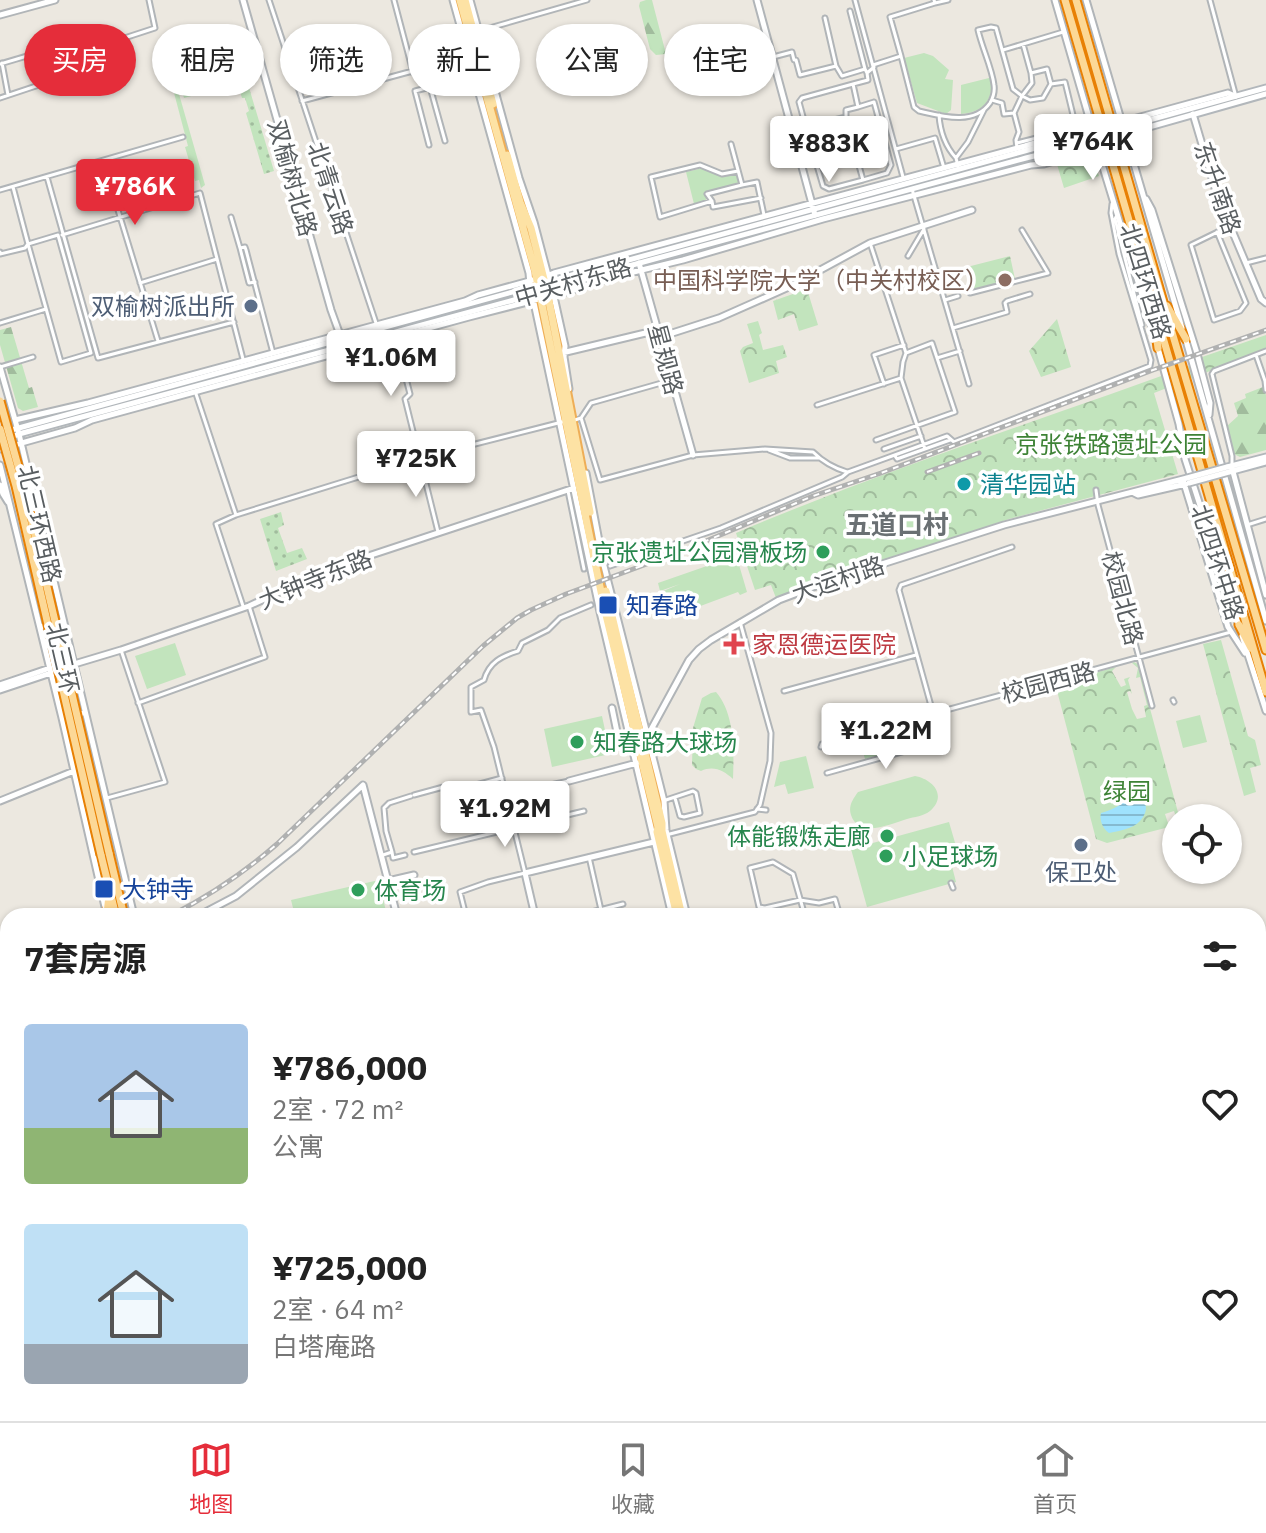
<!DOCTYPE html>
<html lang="zh">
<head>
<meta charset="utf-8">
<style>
	body { margin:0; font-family:"IBM Plex Sans","Noto Sans SC",sans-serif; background:#f6f6f6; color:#222; height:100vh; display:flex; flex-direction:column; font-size:30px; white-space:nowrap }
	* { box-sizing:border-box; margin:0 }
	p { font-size:26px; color:#767676 }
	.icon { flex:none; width:44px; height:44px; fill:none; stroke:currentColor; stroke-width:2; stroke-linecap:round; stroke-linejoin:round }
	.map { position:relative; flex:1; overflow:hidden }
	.sheet { position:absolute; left:0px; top:908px; width:1266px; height:514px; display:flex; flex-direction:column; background:#fff; border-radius:24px 24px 0 0; box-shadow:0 2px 6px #0004 }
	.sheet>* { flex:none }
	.banner { position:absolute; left:24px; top:24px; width:800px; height:72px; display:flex; gap:16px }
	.controls { position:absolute; left:1162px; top:804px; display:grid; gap:16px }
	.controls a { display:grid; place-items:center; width:80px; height:80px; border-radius:50%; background:#fff; box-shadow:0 2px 6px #0004; font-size:40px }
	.price { position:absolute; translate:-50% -68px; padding:0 18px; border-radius:8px; background:#fff; color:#222; font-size:26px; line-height:52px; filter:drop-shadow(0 2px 4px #0008) }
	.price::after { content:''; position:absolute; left:50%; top:48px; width:24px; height:18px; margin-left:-12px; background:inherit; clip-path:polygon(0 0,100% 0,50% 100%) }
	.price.active { background:#e52d3a; color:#fff }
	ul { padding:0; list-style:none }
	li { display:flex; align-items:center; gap:24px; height:200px; padding:0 24px }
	li span { display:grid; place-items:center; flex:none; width:224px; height:160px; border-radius:8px; color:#555 }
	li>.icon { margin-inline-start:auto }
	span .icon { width:96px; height:96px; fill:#fffc; stroke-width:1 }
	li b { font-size:34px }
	h2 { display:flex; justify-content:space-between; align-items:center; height:96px; padding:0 24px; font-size:34px }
	.tag { padding:0 28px; border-radius:36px; background:#fff; box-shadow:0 2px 6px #0004; font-size:28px; line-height:72px }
	.tag.active { background:#e52d3a; color:#fff }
	.tab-bar { display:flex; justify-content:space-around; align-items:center; height:112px; border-top:2px solid #e0e0e0; background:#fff; font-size:22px; color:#767676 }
	.tab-bar a { display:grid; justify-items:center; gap:4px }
	.tab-bar .active { color:#e52d3a }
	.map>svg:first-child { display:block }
	.grass { fill:#c2e4bd }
	.forest { fill:url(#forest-firs) }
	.park { fill:url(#park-crowns) }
	.garden { fill:url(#garden-dots) }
	.water { fill:url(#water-rules) }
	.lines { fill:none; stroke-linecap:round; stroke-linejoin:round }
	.minor-casing { stroke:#b1b5b8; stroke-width:7 }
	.tertiary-casing { stroke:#b1b5b8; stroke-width:9 }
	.secondary-casing { stroke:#b2b7bb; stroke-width:9 }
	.primary-casing { stroke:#eeae57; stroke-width:11 }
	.trunk-casing { stroke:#e88004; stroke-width:11 }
	.minor { stroke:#fff; stroke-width:3 }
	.tertiary { stroke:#fff; stroke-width:5 }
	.secondary { stroke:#fff; stroke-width:5 }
	.primary { stroke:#fde2a4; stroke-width:7 }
	.trunk { stroke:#fcd896; stroke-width:7 }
	.rail-casing { stroke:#b0b1b1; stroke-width:5 }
	.rail { stroke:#fff; stroke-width:2; stroke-dasharray:6; stroke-linecap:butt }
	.secondary-bridge-casing { stroke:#b2b7bb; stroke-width:9; stroke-linecap:butt }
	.trunk-bridge-casing { stroke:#e88004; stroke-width:11; stroke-linecap:butt }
	.secondary-bridge { stroke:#fff; stroke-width:5 }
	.trunk-bridge { stroke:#fcd896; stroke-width:7 }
	.education-dot { fill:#8d6e63; stroke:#fff; stroke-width:3 }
	.service-dot { fill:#5c6f8a; stroke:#fff; stroke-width:3 }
	.culture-dot { fill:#0f9aa8; stroke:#fff; stroke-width:3 }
	.leisure-dot { fill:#2e9e5b; stroke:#fff; stroke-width:3 }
	.transit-dot { fill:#1a4fb4; stroke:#fff; stroke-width:3 }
	.health-dot { fill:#e0444e; stroke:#fff; stroke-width:3 }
	.labels { text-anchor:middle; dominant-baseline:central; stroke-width:7; stroke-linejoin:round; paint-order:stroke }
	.street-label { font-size:24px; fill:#595e61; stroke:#fff }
	.education-label { font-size:24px; fill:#785e54; stroke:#fff; text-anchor:end }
	.service-label { font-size:24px; fill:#4e5e75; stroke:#fff; text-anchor:end }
	.park-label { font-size:24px; fill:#3e8336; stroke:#fff }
	.culture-label { font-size:24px; fill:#0d838f; stroke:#fff; text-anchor:start }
	.leisure-label { font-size:24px; fill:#27864d; stroke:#fff; text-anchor:start }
	.transit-label { font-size:24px; fill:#164399; stroke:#fff; text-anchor:start }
	.health-label { font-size:24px; fill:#be3a42; stroke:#fff; text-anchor:start }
	.neighbourhood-label { font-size:26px; font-weight:bold; fill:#6a7073; stroke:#fff }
</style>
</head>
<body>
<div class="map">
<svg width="1266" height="1421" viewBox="0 0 1266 1421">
	<defs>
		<pattern id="forest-firs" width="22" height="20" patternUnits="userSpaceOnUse" patternTransform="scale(2)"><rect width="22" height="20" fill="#c2e4bd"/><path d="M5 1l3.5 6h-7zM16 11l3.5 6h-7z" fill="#a1bc9d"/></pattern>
		<pattern id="park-crowns" width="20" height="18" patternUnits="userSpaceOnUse" patternTransform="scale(2)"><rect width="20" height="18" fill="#c2e4bd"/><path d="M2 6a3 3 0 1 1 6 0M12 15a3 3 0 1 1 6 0" fill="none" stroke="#a1bc9d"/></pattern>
		<pattern id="garden-dots" width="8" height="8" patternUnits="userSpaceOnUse" patternTransform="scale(2)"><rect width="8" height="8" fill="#c2e4bd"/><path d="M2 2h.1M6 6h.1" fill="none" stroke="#a1bc9d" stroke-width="1.8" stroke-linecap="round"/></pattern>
		<pattern id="water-rules" width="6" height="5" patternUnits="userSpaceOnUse" patternTransform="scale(2)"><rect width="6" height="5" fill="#9fe2fd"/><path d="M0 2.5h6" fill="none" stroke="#85bad0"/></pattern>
	</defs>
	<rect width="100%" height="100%" fill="#ece8e0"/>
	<!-- grass -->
	<path class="grass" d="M247,47L251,48L253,56L177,79V87L205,185L201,188L199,180L195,181L185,147L188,146L168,70Z
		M924,53L933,56L949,70L945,79L953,80L951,110L946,114L917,103L904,58Z
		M993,77C992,100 985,112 961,114V85Z
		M703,168L723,177L736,174L739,184L707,192L706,200L694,204L686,172Z
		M737,558L747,592L740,595L738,592L671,617L668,610L687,601L667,608L664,601L683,593L664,599L661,592L680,584L660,591L658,583L727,559L728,561Z
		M175,643L186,675L147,689L135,656Z
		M1200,715L1207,742L1183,748L1176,721Z
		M602,716L610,754L552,767L544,729Z
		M806,756L814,788L788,794L785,784L774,787L780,762Z
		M915,776C932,779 948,795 930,811C924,816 914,817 907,819C890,824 859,839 851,815C848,806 853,799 858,792Z
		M949,822L958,853L949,855L956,882L867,907L851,849Z
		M379,880L387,916H295L291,900Z"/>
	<!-- forest -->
	<path class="forest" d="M646,0H652L666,54L656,55L650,49L639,6L640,2Z
		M11,327L29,388L32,387L38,407L23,411L18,408L0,345V330Z
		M1263,387L1266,395V450L1240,457L1234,454L1227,426L1238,416L1234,403L1246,398L1245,394Z"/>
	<!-- park -->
	<path class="park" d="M1091,152L1099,176L1064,188L1056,161Z
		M1010,256L1015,279L973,289L967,267Z
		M807,289L818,325L799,331L794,314L778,320L773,301Z
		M1057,319L1071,367L1041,377L1029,351Z
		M758,321L762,333L759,335L763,350L783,345L787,357L776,361L779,373L749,383L740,351L743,347L753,343L747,324Z
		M1266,335V349L1154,393L1178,474L1009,519L776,598L771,585L755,590L736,533C889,468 1047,418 1203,361L1202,357Z
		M1221,640L1248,736L1255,740L1261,765L1250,768L1256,792L1244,796L1203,644Z
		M1134,662L1138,664L1179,816L1176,817L1174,811L1165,814L1168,823L1173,822V826L1107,843L1096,839L1056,687L1058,683L1116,667L1112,671L1121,687L1126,685L1124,679L1130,677L1128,680L1132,694L1130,691L1127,692L1132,709L1137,719L1146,717L1144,706L1147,705L1140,677L1136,678L1138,668L1132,663Z
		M716,692C735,714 734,751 733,779C724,771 714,765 701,771L696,769L692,765L693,728L702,698L711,693Z
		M894,730L899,750L865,759L860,740Z
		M8,1373V1414H72L46,1421H0V1375Z"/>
	<!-- garden -->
	<path class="garden" d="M254,60L257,71L253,73L254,78L247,81L274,171L264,174L246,113L249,111L245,98H242L232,66Z
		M228,67L232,81L231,85L184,98L181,88L187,79Z
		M281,512L284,525L278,528L287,553L302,548L307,559L276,571L260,519Z"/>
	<!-- water -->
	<path class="water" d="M1129,793C1145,796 1152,808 1140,821C1133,829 1118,831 1109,833C1103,829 1099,820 1101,813C1112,810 1124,805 1129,793Z"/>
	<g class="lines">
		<defs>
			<path id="minor" d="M269,0L376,323
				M394,0L413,72
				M855,0L903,177
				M1210,0L1236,97
				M935,3L948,0
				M850,11L865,69
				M825,18L836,66L842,76L865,69L867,73
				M479,31L587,0
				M1003,50L1063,32
				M901,56L914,107L919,111C941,116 974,126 990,103C993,98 995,92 994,85C992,68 982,48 978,30L991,27L996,28L1013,89L1022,96L1014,113L1019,132L1016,140L1017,148
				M89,57L103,45L155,28L149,0
				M773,57L792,52L794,60H796L800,75L836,66
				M2,63L8,95
				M0,64L81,40L89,57L51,81L0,98
				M873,65L901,56L890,17L935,3L934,0
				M1031,73L1032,83L1022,96L1030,100L1043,98L1051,84
				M992,100L1002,103L1004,114L1014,113
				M302,101L468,56
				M939,115C940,131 946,147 956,158
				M846,117L851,136
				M808,135L823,186L829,189L863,180L851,137L835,141L830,121L846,117V110L858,107
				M796,139L808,135L799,102L802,98L853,84
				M1017,143L1068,130L1073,115L1065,82L1051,84L1047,69L1031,73L1023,44
				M731,144L742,185L757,182L764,215
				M429,145L415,91L430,87L445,141
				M896,149L935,138L944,168
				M103,161L158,341
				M958,166L956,158L968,142L984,110
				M738,171L722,174L700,165L651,177L660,217L712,201L713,207L761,198
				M47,177L98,358L234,322
				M863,180L887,173L891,165L874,102L858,107L853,84L868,80L867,73L874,67
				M912,189L969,384
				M0,190L183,137
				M712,201L707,194L742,185
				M231,217L240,248
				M1116,217L1115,219L1142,325
				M1217,232L1246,303L1240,311L1214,320L1191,245L1230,226
				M58,235L91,353L61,362L28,244Z
				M62,235L200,193L243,359
				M870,243L906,353
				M0,252V254L25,248L28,244L13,187
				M908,256L924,229
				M1246,263L1266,258
				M255,282L249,283L240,248L245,247L246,250L273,353
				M140,283L217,259
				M970,293L1048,273L1022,230
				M945,300L958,296
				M0,323L46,309
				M953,328L1007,312L1005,303L1007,301L1030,294
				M395,336L410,394L405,399L438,532
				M1256,355L1265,381L1266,390
				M0,367L33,357
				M884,384L874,355L904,345
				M196,394L236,515
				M817,405L901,378
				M581,418L591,403L672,380
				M575,420L581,418L600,480L693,455L765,449L813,452C823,462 834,468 847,472
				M876,440L955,412L937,358
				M884,449L921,436
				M925,449L901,378L903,362L906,353L932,343L937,358L960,351
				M769,450L790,458H819
				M895,456L897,459L950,440
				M1232,466V456L1212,374L1214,371L1266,351
				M1096,490L1098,505L1152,706
				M568,491L584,569
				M1247,525L1266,519
				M610,566L721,528L842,477L848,472L947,436L954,442L1150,366L1151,360L1119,254L1111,213L1112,204
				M243,606L216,524L236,515L420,458L566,421
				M784,691L916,655
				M1173,700L1174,702
				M138,703L265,657L249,606
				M933,713L899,590L901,585L1012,547
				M821,747L822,744L1231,632
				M827,773L920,747H942
				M518,792L569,781
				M414,795L447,786L461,789L502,778
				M107,798L165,782L121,650
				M666,800L693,791L696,793L700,813L684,817L680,816L675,798
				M757,809L766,810
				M512,820L536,815
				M666,835L755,812L760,805L770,761L771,733L740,622
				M392,852L393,858L405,855
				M414,852L584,811
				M383,855L392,852L386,831L384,808L389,803L411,796
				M589,857L601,910
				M951,883L953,888
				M765,908L759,907L750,868L773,862L793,874L805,916
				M466,916L460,892L488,882L525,873L494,747L481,710L471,712V687L484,680C489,662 502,656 518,651L522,643L548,630L560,618L591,605
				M576,916L623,904
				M768,916L765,908L800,900L819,903L835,899L840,916
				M0,943L3,947H8
				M0,994L8,992
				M0,1103L8,1101
				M1258,1169L1266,1168
				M8,1236L4,1237L1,1241L8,1266
				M1258,1312L1266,1310
				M457,1414L459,1421
				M698,1414L700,1421
				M832,1414L834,1421
				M853,1414L855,1421
				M979,1414L981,1421
				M1038,1414L1040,1421
				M1061,1414L1063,1421
				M1116,1414L1118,1421
				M1129,1414L1131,1421
				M1252,1414L1255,1421
				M383,1415L388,1414
				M621,1417L624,1421
				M661,1418L668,1420L681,1418L682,1421
				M648,1421L661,1418L660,1414
				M923,1421L951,1414"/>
			<path id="tertiary" d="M243,0L331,310L340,335
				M453,0L529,273L530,284
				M470,0L519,178L534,222L549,279
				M757,0L815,215
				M1055,0L1092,128
				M1086,0L1182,328
				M0,15L55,0
				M1193,114L1217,195L1261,299L1266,303
				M1122,122L1228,93L1235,96
				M1094,138L1153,331
				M1146,199L1152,210L1196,350L1210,403L1209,415
				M639,263L693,455
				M553,292L565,346L564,357L569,389
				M533,298L600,612L672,916
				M660,337L719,318L789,287L870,243L972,210
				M1185,337L1266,621
				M1158,348L1179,424L1185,459L1239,626
				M562,353L658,330
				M0,367L19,434L134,916
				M15,420L88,403L465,301L478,295L544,277L554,273L1025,146L1091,126
				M2,421L9,447
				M0,449L75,428L92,420L469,317L559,294L617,276L683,260L823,219L1031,165L1044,164L1097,148
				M0,465L62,718L105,907
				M1232,468L1266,595
				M586,473L603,562L657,773L664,801L666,830L687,916
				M1183,480L1228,627L1245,653
				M0,485L3,494L8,502
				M1134,493L1138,495L1186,484
				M40,627L63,621
				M1242,636L1266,711
				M51,671L121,650L249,606L332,568L574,488
				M0,685L50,668
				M0,690L51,673
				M612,708L618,737L622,740L630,738
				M62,718L85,712
				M647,737L689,660L699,649L711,640L779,600L829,581L1004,525L1187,478
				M569,781L637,763
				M0,801L74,771
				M388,881L414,875
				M198,916L236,896L297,847L363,785L397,916
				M535,916L525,873L658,841
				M1258,1075L1266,1073
				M0,1362L8,1360
				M199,1414L204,1421
				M230,1414L232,1421
				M251,1414L253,1421
				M794,1414L796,1421
				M809,1414L811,1421
				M1121,1414L1123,1421
				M1126,1414L1128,1421
				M100,1421L125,1414
				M279,1421L280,1414"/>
			<path id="secondary" d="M1120,128L1266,88
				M1121,135L1266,94
				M8,431L1039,147L1100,133
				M0,442L19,434L547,291L614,270L1026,158L1102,139
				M1227,467L1266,457
				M1229,472L1266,462"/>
			<path id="primary" d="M460,0L535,271L605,611L658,827L657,832L677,916
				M465,0L493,104
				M507,155L520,202L531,228L547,291L590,512
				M606,591L662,823V831L682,916
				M798,1414L800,1421
				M804,1414L806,1421"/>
			<path id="trunk" d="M1065,0L1266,692
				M1076,0L1161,295L1266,650
				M1167,306L1186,339
				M1155,325L1158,348
				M1239,625L1251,648
				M109,853L124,916
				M101,855L116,916
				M107,914L109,895
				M1258,1084L1266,1081
				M1258,1093L1266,1091
				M1258,1097H1266
				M0,1370L8,1368
				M237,1414L238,1421
				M244,1414L246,1421
				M75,1421L101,1414"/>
		</defs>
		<!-- minor casing -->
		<use href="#minor" class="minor-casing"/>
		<!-- tertiary casing -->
		<use href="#tertiary" class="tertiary-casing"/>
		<!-- secondary casing -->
		<use href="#secondary" class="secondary-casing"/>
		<!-- primary casing -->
		<use href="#primary" class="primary-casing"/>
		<!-- trunk casing -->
		<use href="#trunk" class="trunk-casing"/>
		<!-- minor -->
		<use href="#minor" class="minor"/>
		<!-- tertiary -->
		<use href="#tertiary" class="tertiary"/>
		<!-- secondary -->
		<use href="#secondary" class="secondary"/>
		<!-- primary -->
		<use href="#primary" class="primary"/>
		<!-- trunk -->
		<use href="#trunk" class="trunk"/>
		<defs>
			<path id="rail" d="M927,472L979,453
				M170,916C209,896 244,873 277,844L483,646L517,618L531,610L566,594L687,549L813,496L881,473L1153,370L1266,330
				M0,979L8,976"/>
		</defs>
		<!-- rail casing -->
		<use href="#rail" class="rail-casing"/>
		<!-- rail -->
		<use href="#rail" class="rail"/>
		<defs>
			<path id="secondary-bridge" d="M1100,133L1120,128
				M1102,139L1121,135
				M1187,478L1227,467
				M1189,483L1229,472"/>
			<path id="trunk-bridge" d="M0,401L23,484L109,853
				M0,429L16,486L101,855"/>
		</defs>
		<!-- secondary-bridge casing -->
		<use href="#secondary-bridge" class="secondary-bridge-casing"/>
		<!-- trunk-bridge casing -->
		<use href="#trunk-bridge" class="trunk-bridge-casing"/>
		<!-- secondary-bridge -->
		<use href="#secondary-bridge" class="secondary-bridge"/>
		<!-- trunk-bridge -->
		<use href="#trunk-bridge" class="trunk-bridge"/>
	</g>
	<!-- markers -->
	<circle class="education-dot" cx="1005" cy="280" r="8"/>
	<g class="service-dot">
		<circle cx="251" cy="306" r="8"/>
		<circle cx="1081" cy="845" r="8"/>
	</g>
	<circle class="culture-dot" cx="964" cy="484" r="8"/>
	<g class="leisure-dot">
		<circle cx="823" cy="552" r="8"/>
		<circle cx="577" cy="742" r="8"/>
		<circle cx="887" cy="836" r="8"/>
		<circle cx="886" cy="856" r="8"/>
		<circle cx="358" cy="890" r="8"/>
	</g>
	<g class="transit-dot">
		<rect x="598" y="595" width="20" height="20" rx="4"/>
		<rect x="94" y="879" width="20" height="20" rx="4"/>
	</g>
	<path class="health-dot" d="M730 632h8v8h8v8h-8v8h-8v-8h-8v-8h8z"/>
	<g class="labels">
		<!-- street labels -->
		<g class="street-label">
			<text transform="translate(293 178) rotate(74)">双榆树北路</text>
			<text transform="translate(331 188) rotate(72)">北青云路</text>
			<text transform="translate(1218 188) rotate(71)">东升南路</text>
			<text transform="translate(1146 281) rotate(73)">北四环西路</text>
			<text transform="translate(573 282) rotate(-16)">中关村东路</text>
			<text transform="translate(666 359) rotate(75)">星规路</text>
			<text transform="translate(40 524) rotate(77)">北三环西路</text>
			<text transform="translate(1218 562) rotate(72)">北四环中路</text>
			<text transform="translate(315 579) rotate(-22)">大钟寺东路</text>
			<text transform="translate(838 579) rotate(-19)">大运村路</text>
			<text transform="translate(1123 598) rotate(75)">校园北路</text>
			<text transform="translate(63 658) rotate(77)">北三环</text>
			<text transform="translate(1048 682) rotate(-15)">校园西路</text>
		</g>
		<!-- education labels -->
		<g class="education-label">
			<text x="989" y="280">中国科学院大学（中关村校区）</text>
		</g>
		<!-- service labels -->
		<g class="service-label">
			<text x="235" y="306">双榆树派出所</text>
			<text x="1081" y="872" text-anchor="middle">保卫处</text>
		</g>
		<!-- park labels -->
		<g class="park-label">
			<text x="1111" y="444">京张铁路遗址公园</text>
			<text x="1127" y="791">绿园</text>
		</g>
		<!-- culture labels -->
		<g class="culture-label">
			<text x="980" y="484">清华园站</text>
		</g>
		<!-- leisure labels -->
		<g class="leisure-label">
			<text x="807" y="552" text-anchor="end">京张遗址公园滑板场</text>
			<text x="593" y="742">知春路大球场</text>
			<text x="871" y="836" text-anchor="end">体能锻炼走廊</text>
			<text x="902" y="856">小足球场</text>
			<text x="374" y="890">体育场</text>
		</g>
		<!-- transit labels -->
		<g class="transit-label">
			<text x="626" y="605">知春路</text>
			<text x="122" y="889">大钟寺</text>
		</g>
		<!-- health labels -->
		<g class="health-label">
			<text x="752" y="644">家恩德运医院</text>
		</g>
		<!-- neighbourhood labels -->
		<g class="neighbourhood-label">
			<text x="897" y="524">五道口村</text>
		</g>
	</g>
</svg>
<div class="controls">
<a><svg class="icon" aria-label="locate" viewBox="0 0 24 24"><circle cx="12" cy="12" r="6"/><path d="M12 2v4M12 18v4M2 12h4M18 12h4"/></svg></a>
</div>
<b class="price" style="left:1093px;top:182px">¥764K</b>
<b class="price" style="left:829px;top:184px">¥883K</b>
<b class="price active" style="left:135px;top:227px">¥786K</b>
<b class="price" style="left:391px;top:398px">¥1.06M</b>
<b class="price" style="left:416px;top:499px">¥725K</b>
<b class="price" style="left:886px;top:771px">¥1.22M</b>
<b class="price" style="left:505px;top:849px">¥1.92M</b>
<div class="banner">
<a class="tag active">买房</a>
<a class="tag">租房</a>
<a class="tag">筛选</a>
<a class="tag">新上</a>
<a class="tag">公寓</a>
<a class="tag">住宅</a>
</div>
<section class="sheet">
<h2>7套房源<svg class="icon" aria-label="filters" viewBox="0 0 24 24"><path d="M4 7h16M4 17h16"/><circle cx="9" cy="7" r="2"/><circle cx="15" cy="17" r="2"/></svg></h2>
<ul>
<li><span style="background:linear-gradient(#a9c7e8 65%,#8fb573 0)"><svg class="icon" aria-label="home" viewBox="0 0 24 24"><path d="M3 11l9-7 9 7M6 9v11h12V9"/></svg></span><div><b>¥786,000</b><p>2室 · 72 m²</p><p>公寓</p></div><svg class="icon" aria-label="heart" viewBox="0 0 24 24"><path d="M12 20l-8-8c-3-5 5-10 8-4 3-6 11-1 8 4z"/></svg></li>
<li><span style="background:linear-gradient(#bfe0f5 75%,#9aa5b1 0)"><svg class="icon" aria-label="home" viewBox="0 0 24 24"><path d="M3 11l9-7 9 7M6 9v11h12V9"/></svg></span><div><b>¥725,000</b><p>2室 · 64 m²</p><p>白塔庵路</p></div><svg class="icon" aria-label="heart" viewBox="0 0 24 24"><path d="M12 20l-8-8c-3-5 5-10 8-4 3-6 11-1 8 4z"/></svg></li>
</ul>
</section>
</div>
<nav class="tab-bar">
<a class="active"><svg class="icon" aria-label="map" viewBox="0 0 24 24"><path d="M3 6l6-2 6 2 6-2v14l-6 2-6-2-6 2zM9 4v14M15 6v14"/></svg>地图</a>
<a><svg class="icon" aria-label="saved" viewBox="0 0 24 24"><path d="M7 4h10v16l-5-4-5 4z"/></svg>收藏</a>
<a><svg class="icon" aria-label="home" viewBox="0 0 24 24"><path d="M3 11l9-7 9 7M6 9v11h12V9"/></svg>首页</a>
</nav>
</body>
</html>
